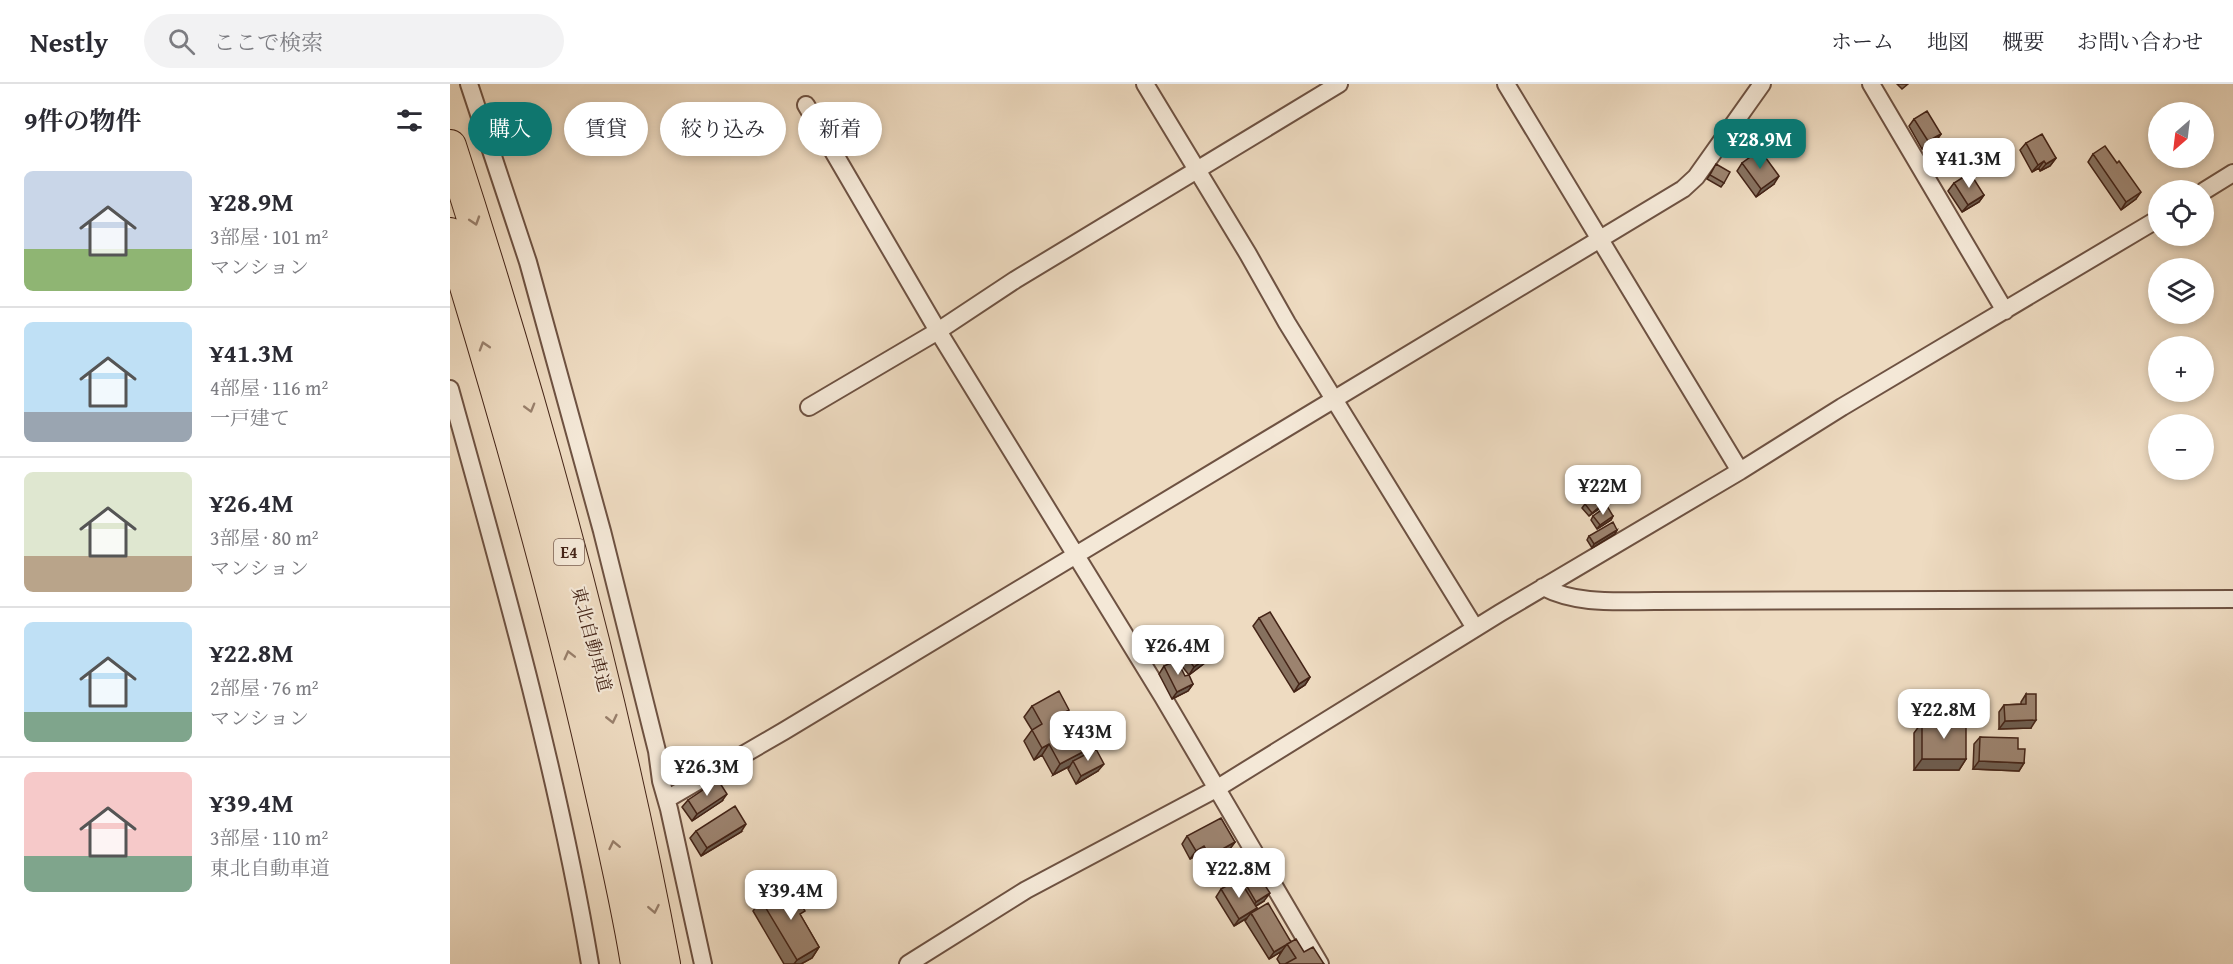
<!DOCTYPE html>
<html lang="ja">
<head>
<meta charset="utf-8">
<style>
	body { margin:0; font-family:"Gentium Book Plus","Noto Serif JP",serif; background:#f2f2f3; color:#2b2b33; height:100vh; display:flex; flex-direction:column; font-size:22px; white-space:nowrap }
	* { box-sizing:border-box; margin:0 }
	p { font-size:20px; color:#7c7c81 }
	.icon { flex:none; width:33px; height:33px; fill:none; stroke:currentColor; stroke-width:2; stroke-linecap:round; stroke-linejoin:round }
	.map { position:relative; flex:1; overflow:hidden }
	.drawer { display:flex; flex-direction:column; background:#fff; width:450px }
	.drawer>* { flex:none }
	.guide { position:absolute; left:18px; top:18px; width:570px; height:54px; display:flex; gap:12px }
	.needle { width:39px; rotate:208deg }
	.buttons { position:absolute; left:1698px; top:18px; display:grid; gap:12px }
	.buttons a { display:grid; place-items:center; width:66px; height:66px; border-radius:50%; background:#fff; box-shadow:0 3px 9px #0003; font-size:30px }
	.price { position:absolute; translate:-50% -51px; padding:0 14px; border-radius:12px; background:#fff; color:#222; font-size:20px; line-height:39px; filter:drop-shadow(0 2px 3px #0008) }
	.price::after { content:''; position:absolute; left:50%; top:36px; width:18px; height:14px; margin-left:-9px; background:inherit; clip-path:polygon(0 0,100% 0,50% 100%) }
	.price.selected { background:#0f766e; color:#fff }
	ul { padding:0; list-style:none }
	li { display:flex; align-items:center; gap:18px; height:150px; padding:0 24px }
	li+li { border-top:2px solid #e1e1e2 }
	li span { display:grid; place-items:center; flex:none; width:168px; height:120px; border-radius:9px; color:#555 }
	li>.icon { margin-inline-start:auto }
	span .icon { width:72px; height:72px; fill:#fffc; stroke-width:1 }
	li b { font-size:26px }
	h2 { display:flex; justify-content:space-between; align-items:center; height:72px; padding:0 24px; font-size:26px }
	.tag { padding:0 21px; border-radius:27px; background:#fff; box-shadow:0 3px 9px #0003; font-size:21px; line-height:54px }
	.tag.selected { background:#0f766e; color:#fff }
	header { display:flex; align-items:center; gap:36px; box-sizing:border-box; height:84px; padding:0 30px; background:#fff; border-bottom:2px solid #e1e1e2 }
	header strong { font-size:28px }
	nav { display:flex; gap:33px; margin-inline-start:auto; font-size:21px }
	.search { width:420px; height:54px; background:#f2f2f3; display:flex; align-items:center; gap:15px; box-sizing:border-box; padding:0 21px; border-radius:33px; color:#7c7c81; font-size:22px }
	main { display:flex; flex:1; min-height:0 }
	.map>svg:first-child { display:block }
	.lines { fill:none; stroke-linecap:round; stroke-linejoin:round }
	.street-casing { stroke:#6e5242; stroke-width:20 }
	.highway-casing { stroke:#442417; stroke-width:34 }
	.street { stroke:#f4e8d7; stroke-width:16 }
	.highway { stroke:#eedbc1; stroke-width:32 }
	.wall { fill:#86715f; stroke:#442417; stroke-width:1.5 }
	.shaded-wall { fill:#6d5c4e; stroke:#442417; stroke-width:1.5 }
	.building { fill:#9c836f; stroke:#442417; stroke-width:1.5 }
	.oneway { stroke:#99806c }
	.labels { text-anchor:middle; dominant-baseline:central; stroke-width:4.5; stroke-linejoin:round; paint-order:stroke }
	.shield { fill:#f4e8d7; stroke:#795f51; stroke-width:1.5 }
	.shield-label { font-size:16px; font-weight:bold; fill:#442417 }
	.street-label { font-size:18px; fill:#442417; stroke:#f4e8d7 }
</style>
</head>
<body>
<header>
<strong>Nestly</strong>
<div class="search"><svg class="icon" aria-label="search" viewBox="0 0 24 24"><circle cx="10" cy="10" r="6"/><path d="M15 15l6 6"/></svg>ここで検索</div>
<nav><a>ホーム</a><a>地図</a><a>概要</a><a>お問い合わせ</a></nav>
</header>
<main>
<section class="drawer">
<h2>9件の物件<svg class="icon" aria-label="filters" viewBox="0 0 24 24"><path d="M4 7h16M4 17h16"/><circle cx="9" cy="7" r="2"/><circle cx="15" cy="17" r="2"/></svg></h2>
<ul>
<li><span style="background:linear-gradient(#c9d6e8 65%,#8fb573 0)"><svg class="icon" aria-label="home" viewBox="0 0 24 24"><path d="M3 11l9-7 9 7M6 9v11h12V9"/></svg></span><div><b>¥28.9M</b><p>3部屋 · 101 m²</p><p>マンション</p></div></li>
<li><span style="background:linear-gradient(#bfe0f5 75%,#9aa5b1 0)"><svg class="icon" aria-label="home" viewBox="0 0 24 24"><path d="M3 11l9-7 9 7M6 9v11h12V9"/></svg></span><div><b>¥41.3M</b><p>4部屋 · 116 m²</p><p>一戸建て</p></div></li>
<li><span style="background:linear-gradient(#dfe7d0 70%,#b9a48a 0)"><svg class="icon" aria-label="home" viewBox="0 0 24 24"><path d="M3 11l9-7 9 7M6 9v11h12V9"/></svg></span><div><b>¥26.4M</b><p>3部屋 · 80 m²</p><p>マンション</p></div></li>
<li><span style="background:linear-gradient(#bfe0f5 75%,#7fa58c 0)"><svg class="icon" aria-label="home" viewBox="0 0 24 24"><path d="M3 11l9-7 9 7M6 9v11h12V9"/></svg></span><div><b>¥22.8M</b><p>2部屋 · 76 m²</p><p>マンション</p></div></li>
<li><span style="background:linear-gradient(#f6c9c9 70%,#7fa58c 0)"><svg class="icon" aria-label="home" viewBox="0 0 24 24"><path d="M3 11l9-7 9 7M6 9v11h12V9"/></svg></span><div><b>¥39.4M</b><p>3部屋 · 110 m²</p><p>東北自動車道</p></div></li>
</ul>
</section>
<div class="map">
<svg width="1783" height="880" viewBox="0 0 1783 880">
	<rect width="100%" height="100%" fill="#eedbc1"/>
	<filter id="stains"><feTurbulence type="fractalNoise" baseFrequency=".00333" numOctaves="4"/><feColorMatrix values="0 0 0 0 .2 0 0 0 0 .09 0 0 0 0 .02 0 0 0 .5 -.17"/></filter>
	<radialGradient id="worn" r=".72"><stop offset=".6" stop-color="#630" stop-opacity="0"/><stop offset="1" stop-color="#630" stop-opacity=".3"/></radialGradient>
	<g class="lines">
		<defs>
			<path id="street" d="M19,0L78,178L152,447L207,667L211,697L219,725L253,880
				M695,0L798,170L837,239L1025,544
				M1056,0L1290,387
				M1421,0L1555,227
				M356,21L488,247L713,613L870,880
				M1754,107L1783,89
				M0,305C53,495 107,685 140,880
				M359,323L488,247L565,196L889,0
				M1093,503C1127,521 1168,517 1205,517L1783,515
				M217,715L334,647L1233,105L1246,93L1312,0
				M458,880L576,806L766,705L1050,529L1290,387L1392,323L1708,135"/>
			<path id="highway" d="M0,62C87,330 162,603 214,880
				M0,150C55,329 107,510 148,693C162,755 177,817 187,880"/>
		</defs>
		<!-- street casing -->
		<use href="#street" class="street-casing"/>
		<!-- highway casing -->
		<use href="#highway" class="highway-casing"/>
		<!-- street -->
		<use href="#street" class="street"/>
		<!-- highway -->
		<use href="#highway" class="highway"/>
	</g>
	<!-- wall -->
	<path class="wall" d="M1447,0H1458L1452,5Z
		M1464,35L1491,50L1486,57L1472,65L1459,42Z
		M1576,59L1606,74L1600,82L1590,87L1589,84L1582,88L1570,66Z
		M1643,70L1686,115L1671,126L1638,78Z
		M1292,79L1324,100L1306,113L1287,87Z
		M1264,84L1274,99L1271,103L1257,95Z
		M1504,99L1534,111L1529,118L1512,128L1498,107Z
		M1135,420H1153L1150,424L1139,432L1132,424Z
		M1143,432H1163L1161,436L1147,445L1141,436Z
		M1167,446L1165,450L1142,464L1137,456L1139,452Z
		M809,534L860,593L855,601L844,608L803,542Z
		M733,568L760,575L739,591L727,576Z
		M714,582L735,592L743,600L738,607L722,615L709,590Z
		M1576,610L1581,644L1549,645V628L1554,621L1571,620V618Z
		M582,622L611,637L609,638L614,647L641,668L648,687L626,700L618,685L620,682L603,691L592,671L584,676L574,657L582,646L574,633Z
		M1472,638L1516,675L1509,686H1464V649Z
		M1530,653L1568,665L1574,679L1569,687L1523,685L1524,660Z
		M238,716L272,717L242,737L232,723Z
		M246,747L291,748L251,772L240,754Z
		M737,752L785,758L779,766L755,780L749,770L740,775L732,760Z
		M792,794L814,817L806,822L807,824L805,827L854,868L874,880H830L827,875L832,867L819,875L795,837L797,834L784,842L766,813L771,805L790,796Z
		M311,816L351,832L369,863L362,874L351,880H334L303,827Z"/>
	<!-- shaded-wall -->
	<path class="shaded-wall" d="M1491,50L1486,57L1472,65L1478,57Z
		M1606,74L1600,82L1590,87L1596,80Z
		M1594,77L1589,84L1582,88L1588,81Z
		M1329,92L1324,100L1306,113L1311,105Z
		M1691,108L1686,115L1671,126L1676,118Z
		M1534,111L1529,118L1512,128L1518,121Z
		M1153,420L1150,424L1139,432L1142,429Z
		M1163,432L1161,436L1147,445L1150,441Z
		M1167,446L1165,450L1142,464L1144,460Z
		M766,567L760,575L739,591L744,583Z
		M860,593L855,601L844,608L849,600Z
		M743,600L738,607L722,615L727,608Z
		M619,626L611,637L598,644L606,633Z
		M1586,636L1581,644L1549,645L1555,637Z
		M599,660L592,671L584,676L592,664Z
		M646,661L638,672L623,677L620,682L603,691L610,680Z
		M1472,675H1516L1509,686H1464Z
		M1529,677L1574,679L1569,687L1523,685Z
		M654,680L648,687L626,700L631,692Z
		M277,710L272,717L242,737L247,730Z
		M296,740L291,748L251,772L257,764Z
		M785,758L779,766L755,780L760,772Z
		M754,762L749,770L740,775L746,767Z
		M820,809L814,817L801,825L806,818Z
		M807,824L802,831L801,829L797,834L784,842L789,835Z
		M837,860L832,867L819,875L824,868Z
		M369,863L362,874L351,880H344L347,876Z"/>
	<!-- building -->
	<path class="building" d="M1477,27L1491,50L1478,57L1464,35Z
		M1592,50L1606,74L1596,80L1594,77L1588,81L1576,59Z
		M1655,62L1667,79L1669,77L1691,108L1676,118L1643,70Z
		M1310,66L1329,92L1311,105L1292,79Z
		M1266,80L1280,88L1274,99L1260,91Z
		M1520,89L1534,111L1518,121L1504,99Z
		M1146,412L1153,420L1142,429L1135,420Z
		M1157,422L1163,432L1150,441L1143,432Z
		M1163,438L1167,446L1144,460L1139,452Z
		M820,528L860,593L849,600L809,534Z
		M754,552L766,567L744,583L733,568Z
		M727,576L735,592L739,591L743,600L727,608L714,582Z
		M609,607L619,626L606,633L614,647L633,637L646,661L610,680L599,660L592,664L582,646L592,640L582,622Z
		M1576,610H1586V636L1555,637L1554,621L1576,620Z
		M1472,638H1516V675H1472Z
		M1530,653L1568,654V665H1575L1574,679L1529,677Z
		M646,665L654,680L631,692L623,677Z
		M268,696L277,710L247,730L238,716Z
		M285,722L296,740L257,764L246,747Z
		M771,734L785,758L760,772L754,762L746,767L737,752Z
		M805,786L820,809L806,818L792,794Z
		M789,795L807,824L789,835L771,805Z
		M339,800L355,827L350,830L369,863L347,876L311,816Z
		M818,819L841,858L824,868L801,829Z
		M846,855L854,868L863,863L874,880H835L846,874L837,860Z"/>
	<!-- one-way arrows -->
	<defs><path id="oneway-chevron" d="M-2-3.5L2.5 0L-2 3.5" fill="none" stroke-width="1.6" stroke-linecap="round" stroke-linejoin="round" transform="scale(1.5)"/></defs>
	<g class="oneway">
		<use href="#oneway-chevron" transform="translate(25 137) rotate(72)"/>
		<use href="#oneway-chevron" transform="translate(34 262) rotate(-107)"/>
		<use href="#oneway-chevron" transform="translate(80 324) rotate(74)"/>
		<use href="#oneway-chevron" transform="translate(119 571) rotate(-104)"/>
		<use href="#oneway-chevron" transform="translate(162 635) rotate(77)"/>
		<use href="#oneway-chevron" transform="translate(164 761) rotate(-102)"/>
		<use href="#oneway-chevron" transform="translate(204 825) rotate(79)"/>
	</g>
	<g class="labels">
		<!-- shield labels -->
		<rect class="shield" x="104" y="455" width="30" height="26" rx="4.5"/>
		<g class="shield-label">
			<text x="119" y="468">E4</text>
		</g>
		<!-- street labels -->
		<g class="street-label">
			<text transform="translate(142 555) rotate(75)">東北自動車道</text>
		</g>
	</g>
	<rect width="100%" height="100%" filter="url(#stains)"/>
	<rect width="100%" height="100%" fill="url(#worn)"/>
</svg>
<div class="buttons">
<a><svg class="needle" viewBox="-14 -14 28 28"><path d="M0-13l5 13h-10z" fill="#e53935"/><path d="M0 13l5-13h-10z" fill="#7c7c81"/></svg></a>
<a><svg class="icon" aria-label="locate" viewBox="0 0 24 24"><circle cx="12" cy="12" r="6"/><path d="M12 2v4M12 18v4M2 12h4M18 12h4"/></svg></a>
<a><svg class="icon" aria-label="layers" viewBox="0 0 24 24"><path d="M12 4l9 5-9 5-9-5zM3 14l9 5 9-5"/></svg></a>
<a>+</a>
<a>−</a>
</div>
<b class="price selected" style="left:1310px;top:86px">¥28.9M</b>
<b class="price" style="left:1519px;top:105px">¥41.3M</b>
<b class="price" style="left:1153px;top:432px">¥22M</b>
<b class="price" style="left:728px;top:592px">¥26.4M</b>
<b class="price" style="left:1494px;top:656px">¥22.8M</b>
<b class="price" style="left:638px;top:678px">¥43M</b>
<b class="price" style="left:257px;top:713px">¥26.3M</b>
<b class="price" style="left:789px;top:815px">¥22.8M</b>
<b class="price" style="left:341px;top:837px">¥39.4M</b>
<div class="guide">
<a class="tag selected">購入</a>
<a class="tag">賃貸</a>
<a class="tag">絞り込み</a>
<a class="tag">新着</a>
</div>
</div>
</main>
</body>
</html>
